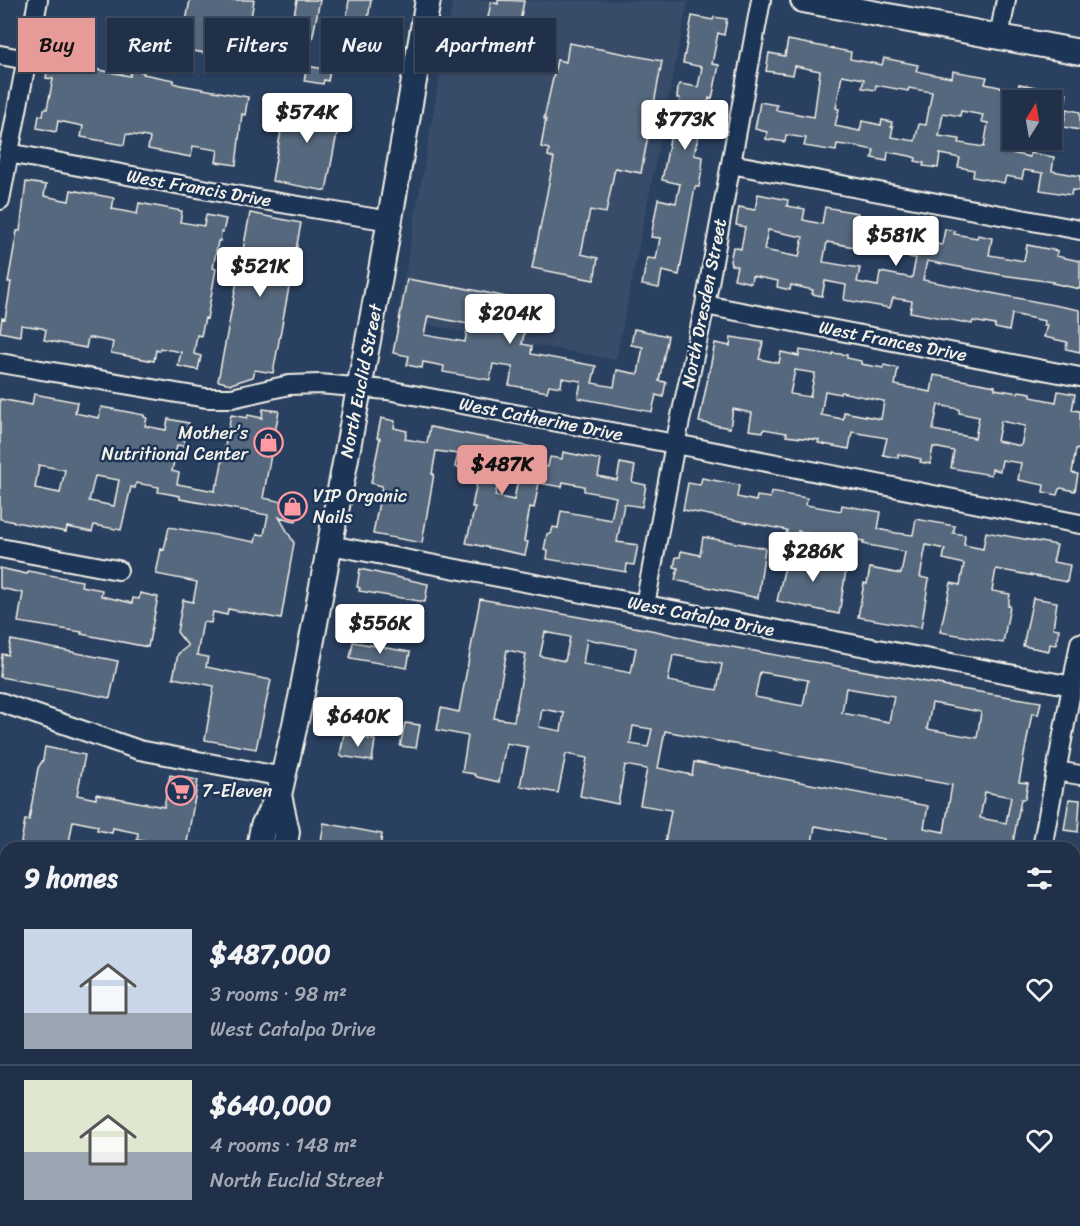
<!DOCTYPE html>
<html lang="en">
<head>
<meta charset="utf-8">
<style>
	body { margin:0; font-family:Sriracha,sans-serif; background:#2d3c52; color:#f1f3f6; height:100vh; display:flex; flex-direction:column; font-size:22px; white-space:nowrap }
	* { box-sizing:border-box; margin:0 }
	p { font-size:20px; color:#a2a9b4 }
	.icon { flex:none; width:33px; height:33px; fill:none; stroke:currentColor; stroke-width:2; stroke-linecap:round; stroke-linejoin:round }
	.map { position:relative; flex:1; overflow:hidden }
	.details { position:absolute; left:0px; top:842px; width:1080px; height:386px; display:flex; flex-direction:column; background:#203048; border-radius:18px 18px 0 0; box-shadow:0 2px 4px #0004,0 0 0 2px #3d4b60 }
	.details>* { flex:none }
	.top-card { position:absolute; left:18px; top:18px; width:600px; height:54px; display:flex; gap:12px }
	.needle { width:39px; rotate:11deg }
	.tools { position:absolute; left:1002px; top:90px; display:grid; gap:12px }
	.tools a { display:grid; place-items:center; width:60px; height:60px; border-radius:0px; background:#203048; box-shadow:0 2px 4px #0004,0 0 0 2px #3d4b60; font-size:30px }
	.price { position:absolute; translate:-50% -51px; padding:0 14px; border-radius:6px; background:#fff; color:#222; font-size:20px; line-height:39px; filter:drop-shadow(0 2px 3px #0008) }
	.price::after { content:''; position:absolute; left:50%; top:36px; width:18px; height:14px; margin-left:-9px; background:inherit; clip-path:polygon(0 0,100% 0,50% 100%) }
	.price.on { background:#e69b98; color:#111 }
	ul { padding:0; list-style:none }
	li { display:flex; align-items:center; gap:18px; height:150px; padding:0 24px }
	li+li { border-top:2px solid #3d4b60 }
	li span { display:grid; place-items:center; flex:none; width:168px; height:120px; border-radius:0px; color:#555 }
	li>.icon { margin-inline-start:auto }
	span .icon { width:72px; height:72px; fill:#fffc; stroke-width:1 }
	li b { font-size:26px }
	h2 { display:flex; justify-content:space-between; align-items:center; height:72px; padding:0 24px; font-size:26px }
	.chip { padding:0 21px; border-radius:0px; background:#203048; box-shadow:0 2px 4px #0004,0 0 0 2px #3d4b60; font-size:21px; line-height:54px }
	.chip.on { background:#e69b98; color:#111 }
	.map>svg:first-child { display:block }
	.built { fill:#374c69 }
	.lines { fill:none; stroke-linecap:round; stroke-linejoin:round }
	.stream { stroke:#a1a8b0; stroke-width:4 }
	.building { fill:#56677d; stroke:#f4f1e8; stroke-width:1.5; fill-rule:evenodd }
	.minor-casing { stroke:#f4f1e8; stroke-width:22 }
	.major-casing { stroke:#f4f1e8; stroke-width:28 }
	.minor { stroke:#1d3557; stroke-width:18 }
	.major { stroke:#1d3557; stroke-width:24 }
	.labels { text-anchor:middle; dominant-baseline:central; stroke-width:5; stroke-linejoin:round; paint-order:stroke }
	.street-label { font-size:18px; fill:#f4f1e8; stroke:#1d3557 }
	.poi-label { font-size:18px; fill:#f4f1e8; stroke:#1d3557; text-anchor:start }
</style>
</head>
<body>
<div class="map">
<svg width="1080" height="1226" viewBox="0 0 1080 1226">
	<rect width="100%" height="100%" fill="#2a4060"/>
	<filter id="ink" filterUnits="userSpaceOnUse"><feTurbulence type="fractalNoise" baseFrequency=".0167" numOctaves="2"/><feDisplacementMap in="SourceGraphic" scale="12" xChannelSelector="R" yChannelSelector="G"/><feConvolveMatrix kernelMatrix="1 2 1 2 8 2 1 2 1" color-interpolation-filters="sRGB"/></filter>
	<g filter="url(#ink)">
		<!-- built -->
		<path class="built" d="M453,0L688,1L616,360L397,319Z
			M0,1006L6,1007V1221H180L179,1226H0Z
			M228,1221H586L585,1226H227Z"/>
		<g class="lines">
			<!-- stream -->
			<path class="stream" d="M0,987L6,988
				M1074,1040L1080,1037"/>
		</g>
		<!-- building -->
		<path class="building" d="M190,0H254L248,35L245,34L240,59L187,50L182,43Z
			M297,0H320L312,40L290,36Z
			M349,0H371L363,51L342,48Z
			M498,0L524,1L518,33L494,28L495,20L488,18L491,2L498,4Z
			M692,16L708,19L713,20L714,17L727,19L724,35L718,33L712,64L719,65L712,99L709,98L704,121L707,122L705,134L699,133L694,155L703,157L702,169L699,187H695L679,275L662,271L659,288L642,285L647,258L656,259L660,238L651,237L658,199L676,203L680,184L662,180L672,129L674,130L680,98H677L678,87L680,84L698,87L702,67L683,63Z
			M788,40L851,52L850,59L882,65L884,58L918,65L916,71L935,75L952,78L953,71L987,77L985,84L1018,91L1019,84L1067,93L1063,117L1052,115V100H1012V124H1010L1005,152L1030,157V153L1054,157L1052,171L1080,176V191L1072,190L1071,195L1040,190L1043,173L1024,170L1022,179L1006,176L1004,183L973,177L974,170L958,167L960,158L940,154L938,168L923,166L924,163L915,161L916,158L910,156L888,152L887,161L872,158L874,150L854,146L837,144L836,151L804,146L806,138L786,135L785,142L766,139L767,132L755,129L760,102L777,105L776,110L814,117L820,71L795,66L793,75L766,71L769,53L785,56ZM842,75L864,79L862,88L875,90L876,85L908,91L909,88L932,92L926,125L919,124L915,141L891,137L893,127H891L892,122L882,120L881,125L862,121L860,131L835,126L839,109L836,108ZM961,111L983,115L981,122L988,123L984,147L959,143L960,139L939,136L943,113L960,116Z
			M569,43L662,61L641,173L615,168L606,213L590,210L581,254L598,258L594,280L532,268L554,158L548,156L549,149L541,147L546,119H544L557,60L566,62Z
			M49,60L130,76L131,70L144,72L143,74L174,80L173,83L180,85L248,97L245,115L242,114L236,165L216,162L218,150L193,146L191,157L148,149L150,138L147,137L126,134L124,145L81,137L83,126L58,121L56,132L37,128L39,115L43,116L44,109H47L53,79L46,78Z
			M307,66L330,70L328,81L324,80L323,84L304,81Z
			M287,97L342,107L326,191L272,181Z
			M1067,109L1080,112V130L1063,127Z
			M26,182L46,185L44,196L69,201L71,190L114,198L112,209L133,213L137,214L139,203L182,211L180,222L204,226L206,215L226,219L223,232H221L220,241H218L213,268L216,269L207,319L205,318L201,336L197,335L194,354L201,356L198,370L178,366L181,352L160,348L159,351L156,350L154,361L111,353L113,342L92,338H88L86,348L44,340L46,330L42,328L21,325L20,336L0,332L2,318L5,319L8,302L11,282H8L17,231H20Z
			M758,194L788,200L787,206L805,209L803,220L822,224L825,207L858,213L854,229L873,232L875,223L893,226L894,219L924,225L921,242L942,245L945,229L955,231L954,234L977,238L978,235L992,238L989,255L1024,261L1027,245L1058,251L1056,256L1080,261V289L1052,283L1053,282L1002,275L927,261L923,280L1080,310V352L1066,349L1067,342L1044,337L1047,325H1044L1045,321L1031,318L1012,314L1009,331L995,328V325L973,321L972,324L910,312L912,301L893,298L890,308L844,300L846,285L825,281L822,296L812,294L813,290L791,285L790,290L777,287L778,281L752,276L751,283L734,279L737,266L731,265L730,261L733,247L741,249L745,227L736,225L739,207L755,210ZM768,230L803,237L799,257L764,250ZM827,242L887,253L888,246L909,250L908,257L916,258L912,278L880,272L878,286L857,282L860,268L823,262Z
			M250,213L301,223L273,373L255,370L253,377L231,384L218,381Z
			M407,279L454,287V286L530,302L522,344L532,346L531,354L596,366L592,383L614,387L617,370L638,374L643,347L631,345L634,329L668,336L659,381L666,382L663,397L656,395L652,412L578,398L581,381L562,378L561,387L549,385L547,392L509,385L513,367L493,364L490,380L443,372L444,366L423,362L422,368L407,365L409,356L393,353ZM428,316L468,324L465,342L424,335Z
			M731,337L763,342L759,359L779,363L781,352L799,356L800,350L832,355L833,353L847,355V358L861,361V364L883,368L884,365L898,368L895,385L931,392L934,375L995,386V389L1018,393L1019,391L1031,393V397L1056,402L1058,391L1075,394L1072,410L1080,411V450L1076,449L1072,473L1078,474L1075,491L1061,488L1059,489L1057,495L1043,492L1044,485L1018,480L1021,463L1002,460L1000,471L992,469L991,475L951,468L954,451L933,447L930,464L920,462L921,459L898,454V458L883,455L887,438L852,432L849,449L818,443L819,440L786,436L787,433L764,429L763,432L749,430L752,413L733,409L730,428L699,422L715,343L730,346ZM795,370L815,373L810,397L790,394ZM825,391L840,394L841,392L884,401L881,419L844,412L843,419L821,415ZM938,405L959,409V413L979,417L975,438L933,430ZM1001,421L1025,426L1021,446L997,441Z
			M34,394L77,402L75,413L99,418L101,407L144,415V417L147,418L145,426L166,430L168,419L189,423L183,446L177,445L172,471L179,473L177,484L215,491L216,484H218L231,415L247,418L248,415L262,418L263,409L279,411L263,498L299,505L296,521L279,517L294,543L281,619L228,609L227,615L213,612L211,623L203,622L197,655L208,657L206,667L271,680L256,749L205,740L214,686L173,678L178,654L188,646L177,632L183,600L193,602L197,582L156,574L161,549L164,550L169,527L255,542L257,534L264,535L268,515L180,499V496L158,492L159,487L136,483L135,488L131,487L121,530L94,525L92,532L67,527L66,532L0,519V399L32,405ZM39,465L65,470L60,493L35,488ZM95,476L119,480L114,506L89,501Z
			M381,418L395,421L394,428L407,431L405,439L427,443L430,427L532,447L529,464L548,467L550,457L562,459L563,452L601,460L598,476L617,480L620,463L635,466L632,482L646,485L642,507L624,504L617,542L638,545L634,565L627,564L626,572L547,559L548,551L544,550L547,534H551L553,527L558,528L561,511L611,520L616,497L584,491V486L563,482L562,487L539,483L534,508L530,507L524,541L528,542L525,555L466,543L475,507H472L479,472L455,467L458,454L436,451L432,474H434L422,543L373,534L382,486L371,483L380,438H377ZM500,475L518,479L514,500L495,496Z
			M702,478L739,485L737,497L756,501L757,496L770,498L771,492L807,498L806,505L841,511L842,505L881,512L878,529L896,533L913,535L916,519L955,526L953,533L965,535L964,545L983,549L986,532L1057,545L1053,562L1070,565L1067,582L996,569L992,591L1010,594L1008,606H1010L1003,643L940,632L951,583L960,585L964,564L943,559L945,549L926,545L920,577L929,579L921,628L858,617L864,583L867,584L870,568L901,574L905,552L863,544L864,541L840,538V540L798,531L797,538L786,536L787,530L683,510L688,483L700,485Z
			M703,537L765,548L758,598L675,580L678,568L674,567L676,557H680L681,551L700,555Z
			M788,553L847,564L839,614L777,601Z
			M0,568L27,574L28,571L82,581L81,586L102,590L101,596L132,603L133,598L139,599L140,593L158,597L148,647L81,634L82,632L18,622L23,593L0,588Z
			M360,569L428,584L425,602L359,591L360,588L357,587Z
			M1033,598L1057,602L1053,628L1059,629L1056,645L1050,644L1049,651L1023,646Z
			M480,599L656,631L698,641L943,685V686L1041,702L1038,715L1032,713L1019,782L1028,783L1025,799H1021L1012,848H942L925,844L924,848H883L884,839L815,826L811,848H664L671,810L640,805L647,769L625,765L618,804L580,796L587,758L566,754L558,793L520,786L528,747L506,743L499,782L477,777L474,774L462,772L468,736L437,730L441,708L459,712ZM545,632L570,637L565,661L540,656ZM587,639L636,648L631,673L583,664ZM507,650L526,654L514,721L494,718ZM673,655L722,664L717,690L668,681ZM760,672L808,680L803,706L755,697ZM846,688L894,696L889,722L842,713ZM932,703L981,712L977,738L927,729ZM542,709L564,713L561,731L539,727ZM633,726L652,729L648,747L630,744ZM665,731L952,785L944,832L924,828L928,806L694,762L692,775L658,768ZM985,792L1011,797L1006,823L980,818Z
			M11,640L118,661L110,698L0,677L2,654L8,655Z
			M353,642L410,652L407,668L350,658Z
			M405,723L420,725L416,748L400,746Z
			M344,734L375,740L372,761L340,756Z
			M45,747L85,755L77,795L96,799V794L164,807L170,775L198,780L186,848H156L157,843L137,840L138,833L113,828L112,833L97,830L98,826L73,821L68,848H22L23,843L21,842L25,820H29L38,768L43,760Z
			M1069,799L1080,800L1078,832L1064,830Z
			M324,823L382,834L380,848H320Z"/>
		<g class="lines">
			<defs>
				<path id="minor" d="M999,37L1006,0
					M0,55L27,60
					M8,153L257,199L390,221
					M731,164L1080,230
					M0,200L38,0
					M705,305L1080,377
					M0,363L206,398H232L289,385L320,384L387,390L691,447L1080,524
					M330,545L1072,686
					M0,548L118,570
					M645,605L675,444L705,305L761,0
					M0,702L139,750L283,777
					M1056,771L1080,775
					M1042,848L1080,643
					M971,1226L972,1221"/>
				<path id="major" d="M803,0L1080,52
					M279,795L287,832L284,848
					M259,848L263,826L279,795L301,698L379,282L428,0
					M191,1226L192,1221
					M218,1226V1221"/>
			</defs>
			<!-- minor casing -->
			<use href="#minor" class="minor-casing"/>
			<!-- major casing -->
			<use href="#major" class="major-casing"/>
			<!-- minor -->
			<use href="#minor" class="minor"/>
			<!-- major -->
			<use href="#major" class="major"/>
		</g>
	</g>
	<!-- icons -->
	<defs>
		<symbol id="shop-ring" viewBox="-11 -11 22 22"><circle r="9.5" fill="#1d3557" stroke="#ff9aa2" stroke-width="1.5"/><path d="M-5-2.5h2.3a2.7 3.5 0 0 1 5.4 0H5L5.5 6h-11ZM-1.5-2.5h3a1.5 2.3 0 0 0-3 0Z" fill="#ff9aa2"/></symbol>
		<symbol id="supermarket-ring" viewBox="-11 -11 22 22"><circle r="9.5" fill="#1d3557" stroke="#ff9aa2" stroke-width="1.5"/><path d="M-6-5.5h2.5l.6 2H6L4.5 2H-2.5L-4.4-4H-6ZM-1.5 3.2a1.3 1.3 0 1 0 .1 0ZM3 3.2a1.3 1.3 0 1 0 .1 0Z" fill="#ff9aa2"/></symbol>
	</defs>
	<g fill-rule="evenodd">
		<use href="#shop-ring" x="252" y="426" width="33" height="33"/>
		<use href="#shop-ring" x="276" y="490" width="33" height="33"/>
		<use href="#supermarket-ring" x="164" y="774" width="33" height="33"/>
	</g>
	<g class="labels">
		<!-- street labels -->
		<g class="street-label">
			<text transform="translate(199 188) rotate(10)">West Francis Drive</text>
			<text transform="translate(704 303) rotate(-79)">North Dresden Street</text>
			<text transform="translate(893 341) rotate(11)">West Frances Drive</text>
			<text transform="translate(361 381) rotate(-79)">North Euclid Street</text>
			<text transform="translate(541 419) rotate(11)">West Catherine Drive</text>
			<text transform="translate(701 616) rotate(11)">West Catalpa Drive</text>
		</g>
		<!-- poi labels -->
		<g class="poi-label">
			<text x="248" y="433" text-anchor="end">Mother’s<tspan x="248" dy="21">Nutritional Center</tspan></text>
			<text x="313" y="496">VIP Organic<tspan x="313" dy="21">Nails</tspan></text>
			<text x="202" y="791">7-Eleven</text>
		</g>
	</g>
</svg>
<div class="tools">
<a><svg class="needle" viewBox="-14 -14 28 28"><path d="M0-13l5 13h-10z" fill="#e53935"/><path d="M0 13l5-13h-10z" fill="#a2a9b4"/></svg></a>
</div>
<b class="price" style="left:307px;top:144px">$574K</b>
<b class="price" style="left:685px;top:151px">$773K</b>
<b class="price" style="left:896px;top:267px">$581K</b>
<b class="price" style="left:260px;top:298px">$521K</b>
<b class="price" style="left:510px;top:345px">$204K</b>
<b class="price on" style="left:502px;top:496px">$487K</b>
<b class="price" style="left:813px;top:583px">$286K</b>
<b class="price" style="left:380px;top:655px">$556K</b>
<b class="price" style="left:358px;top:748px">$640K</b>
<div class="top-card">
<a class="chip on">Buy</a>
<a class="chip">Rent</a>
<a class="chip">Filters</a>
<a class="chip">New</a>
<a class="chip">Apartment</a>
</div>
<section class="details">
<h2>9 homes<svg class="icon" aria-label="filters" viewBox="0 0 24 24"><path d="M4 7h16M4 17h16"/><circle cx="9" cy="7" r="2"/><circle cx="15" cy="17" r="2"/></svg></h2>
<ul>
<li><span style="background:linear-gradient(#c9d6e8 70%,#9aa5b1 0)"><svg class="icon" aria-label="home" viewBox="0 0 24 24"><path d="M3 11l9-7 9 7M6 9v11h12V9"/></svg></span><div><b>$487,000</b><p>3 rooms · 98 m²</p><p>West Catalpa Drive</p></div><svg class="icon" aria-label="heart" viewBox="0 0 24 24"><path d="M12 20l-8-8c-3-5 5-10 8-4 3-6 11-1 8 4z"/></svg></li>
<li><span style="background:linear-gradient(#dfe7d0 60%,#9aa5b1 0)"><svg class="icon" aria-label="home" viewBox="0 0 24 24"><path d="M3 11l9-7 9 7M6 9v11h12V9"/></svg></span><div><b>$640,000</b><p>4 rooms · 148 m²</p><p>North Euclid Street</p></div><svg class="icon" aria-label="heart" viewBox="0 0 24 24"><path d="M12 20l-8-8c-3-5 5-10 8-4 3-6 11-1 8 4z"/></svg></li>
</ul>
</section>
</div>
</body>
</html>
